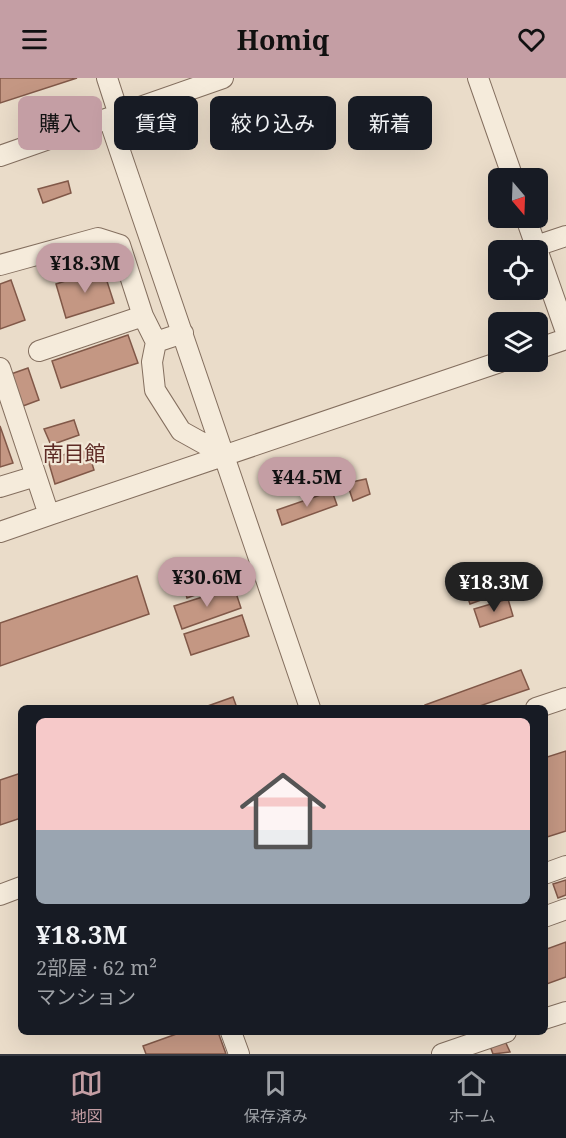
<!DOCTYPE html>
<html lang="ja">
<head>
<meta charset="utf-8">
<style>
	body { margin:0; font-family:"Noto Serif","Noto Sans JP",serif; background:#242831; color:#f1f3f6; height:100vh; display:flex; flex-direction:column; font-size:22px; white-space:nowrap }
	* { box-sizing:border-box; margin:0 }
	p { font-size:20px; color:#9ea1a6 }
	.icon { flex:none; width:33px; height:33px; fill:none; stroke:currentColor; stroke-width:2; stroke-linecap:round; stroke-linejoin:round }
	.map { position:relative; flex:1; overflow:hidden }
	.side { position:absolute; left:18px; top:627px; width:530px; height:330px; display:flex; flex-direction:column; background:#171b24; border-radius:9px; box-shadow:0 6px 24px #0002 }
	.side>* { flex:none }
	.guide { position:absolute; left:18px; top:18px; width:531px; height:54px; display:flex; gap:12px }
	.needle { width:39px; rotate:161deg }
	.tools { position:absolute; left:488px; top:90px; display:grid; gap:12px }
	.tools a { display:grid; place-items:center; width:60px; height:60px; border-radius:9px; background:#171b24; box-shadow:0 6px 24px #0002; font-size:30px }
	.price { position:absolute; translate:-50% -51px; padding:0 14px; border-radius:21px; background:#c49ea4; color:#111; font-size:20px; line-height:39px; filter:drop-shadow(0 2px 3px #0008) }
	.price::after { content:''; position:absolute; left:50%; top:36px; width:18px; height:14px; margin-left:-9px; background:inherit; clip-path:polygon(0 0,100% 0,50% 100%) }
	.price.active { background:#222; color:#fff }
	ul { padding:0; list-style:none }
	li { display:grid; align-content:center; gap:12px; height:318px; padding:0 18px }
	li+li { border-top:2px solid #363941 }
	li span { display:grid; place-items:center; height:186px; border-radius:9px; color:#555 }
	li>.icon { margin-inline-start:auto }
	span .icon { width:108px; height:108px; fill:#fffc; stroke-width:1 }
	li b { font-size:26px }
	.chip { padding:0 21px; border-radius:9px; background:#171b24; box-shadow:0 6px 24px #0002; font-size:21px; line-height:54px }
	.chip.active { background:#c49ea4; color:#111 }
	header { display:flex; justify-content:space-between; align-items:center; height:78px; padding:0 18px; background:#c49ea4; color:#111; font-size:27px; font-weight:700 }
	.tab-bar { display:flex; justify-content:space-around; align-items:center; height:84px; border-top:2px solid #363941; background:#171b24; font-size:16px; color:#9ea1a6 }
	.tab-bar a { display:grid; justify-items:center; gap:3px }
	.tab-bar .active { color:#c49ea4 }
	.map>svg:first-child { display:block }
	.building { fill:#c49783; stroke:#815848; stroke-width:1.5 }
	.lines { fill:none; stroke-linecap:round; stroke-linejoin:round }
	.minor-casing { stroke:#846f5f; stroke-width:22 }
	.minor { stroke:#f5ebdb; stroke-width:20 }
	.labels { text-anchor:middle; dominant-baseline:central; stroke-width:4.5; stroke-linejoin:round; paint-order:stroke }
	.quarter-label { font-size:21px; fill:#5e2b25; stroke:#f2e8d7 }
</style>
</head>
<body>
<header><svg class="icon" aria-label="menu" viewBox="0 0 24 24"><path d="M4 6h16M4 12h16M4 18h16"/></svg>Homiq<svg class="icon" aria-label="heart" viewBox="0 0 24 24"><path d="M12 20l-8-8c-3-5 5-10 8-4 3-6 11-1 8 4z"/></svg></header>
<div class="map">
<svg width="566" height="976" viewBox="0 0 566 976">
	<rect width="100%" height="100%" fill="#eadcc9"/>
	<!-- building -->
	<path class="building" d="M0,0H77L0,25Z
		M68,103L71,115L43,125L38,111Z
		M103,191L114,225L66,240L56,206Z
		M11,202L25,242L0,251V206Z
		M128,257L138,285L61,310L52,283Z
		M28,290L39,322L23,328L11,296Z
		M74,342L79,357L51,367L44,351Z
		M0,348L13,385L0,389Z
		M87,369L94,392L55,406L48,382Z
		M366,401L370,416L353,423L347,405Z
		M332,413L337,427L282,447L277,432Z
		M498,491L506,513L470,526L462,503Z
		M225,492L229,505L187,520L183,506Z
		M137,498L149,536L0,588V545Z
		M234,509L241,530L182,551L174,528Z
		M508,521L513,538L480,549L474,531Z
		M242,537L249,558L191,577L184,556Z
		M521,592L529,611L474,630H426L425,627Z
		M233,619L237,630H202Z
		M566,673V753L544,760V680Z
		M21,695V740L0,747V702Z
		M566,802V817L558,820L553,806Z
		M566,864V899L544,907V872Z
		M182,954H218L226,976H146L143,968Z
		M505,963L510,974L493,976L490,968Z"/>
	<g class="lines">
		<defs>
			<path id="minor" d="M107,0L119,37
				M478,0L513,100
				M109,41L310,630
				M0,78L223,0
				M526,140L566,254
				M536,168L566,158
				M0,187L98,160L120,167L143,238
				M183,255L156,264L152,284L155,312L181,353L226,378
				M537,271L566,261
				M39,273L143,238L156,264
				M0,290L49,437L500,284
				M0,409L36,398
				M0,454L49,437
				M536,630L566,620
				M544,796L566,788
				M0,817L21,809
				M544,839L566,831
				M544,941L566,934
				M231,954L239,976
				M442,976L506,954"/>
		</defs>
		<!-- minor casing -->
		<use href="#minor" class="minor-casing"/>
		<!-- minor -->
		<use href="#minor" class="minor"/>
	</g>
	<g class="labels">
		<!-- quarter labels -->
		<g class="quarter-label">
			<text x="74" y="375">南目館</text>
		</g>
	</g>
</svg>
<div class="tools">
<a><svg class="needle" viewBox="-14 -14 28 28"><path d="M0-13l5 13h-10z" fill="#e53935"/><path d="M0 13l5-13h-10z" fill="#9ea1a6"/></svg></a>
<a><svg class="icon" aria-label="locate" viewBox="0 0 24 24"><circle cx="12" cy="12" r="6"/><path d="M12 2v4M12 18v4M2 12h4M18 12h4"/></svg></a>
<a><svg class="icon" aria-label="layers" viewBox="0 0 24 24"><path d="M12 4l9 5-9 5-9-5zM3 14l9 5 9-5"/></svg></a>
</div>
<b class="price" style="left:85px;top:216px">¥18.3M</b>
<b class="price" style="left:307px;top:430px">¥44.5M</b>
<b class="price" style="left:207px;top:530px">¥30.6M</b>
<b class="price active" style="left:494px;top:535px">¥18.3M</b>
<div class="guide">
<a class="chip active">購入</a>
<a class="chip">賃貸</a>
<a class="chip">絞り込み</a>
<a class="chip">新着</a>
</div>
<section class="side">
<ul>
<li><span style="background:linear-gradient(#f6c9c9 60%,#9aa5b1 0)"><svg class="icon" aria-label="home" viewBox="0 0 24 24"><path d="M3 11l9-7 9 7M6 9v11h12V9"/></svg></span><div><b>¥18.3M</b><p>2部屋 · 62 m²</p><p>マンション</p></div></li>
</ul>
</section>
</div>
<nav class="tab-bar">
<a class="active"><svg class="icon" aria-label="map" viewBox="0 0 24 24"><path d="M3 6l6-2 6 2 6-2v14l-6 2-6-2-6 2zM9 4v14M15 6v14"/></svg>地図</a>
<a><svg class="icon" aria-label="saved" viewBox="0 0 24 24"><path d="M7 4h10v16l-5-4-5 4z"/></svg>保存済み</a>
<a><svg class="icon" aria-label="home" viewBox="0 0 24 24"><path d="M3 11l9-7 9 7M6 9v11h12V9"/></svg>ホーム</a>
</nav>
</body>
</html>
